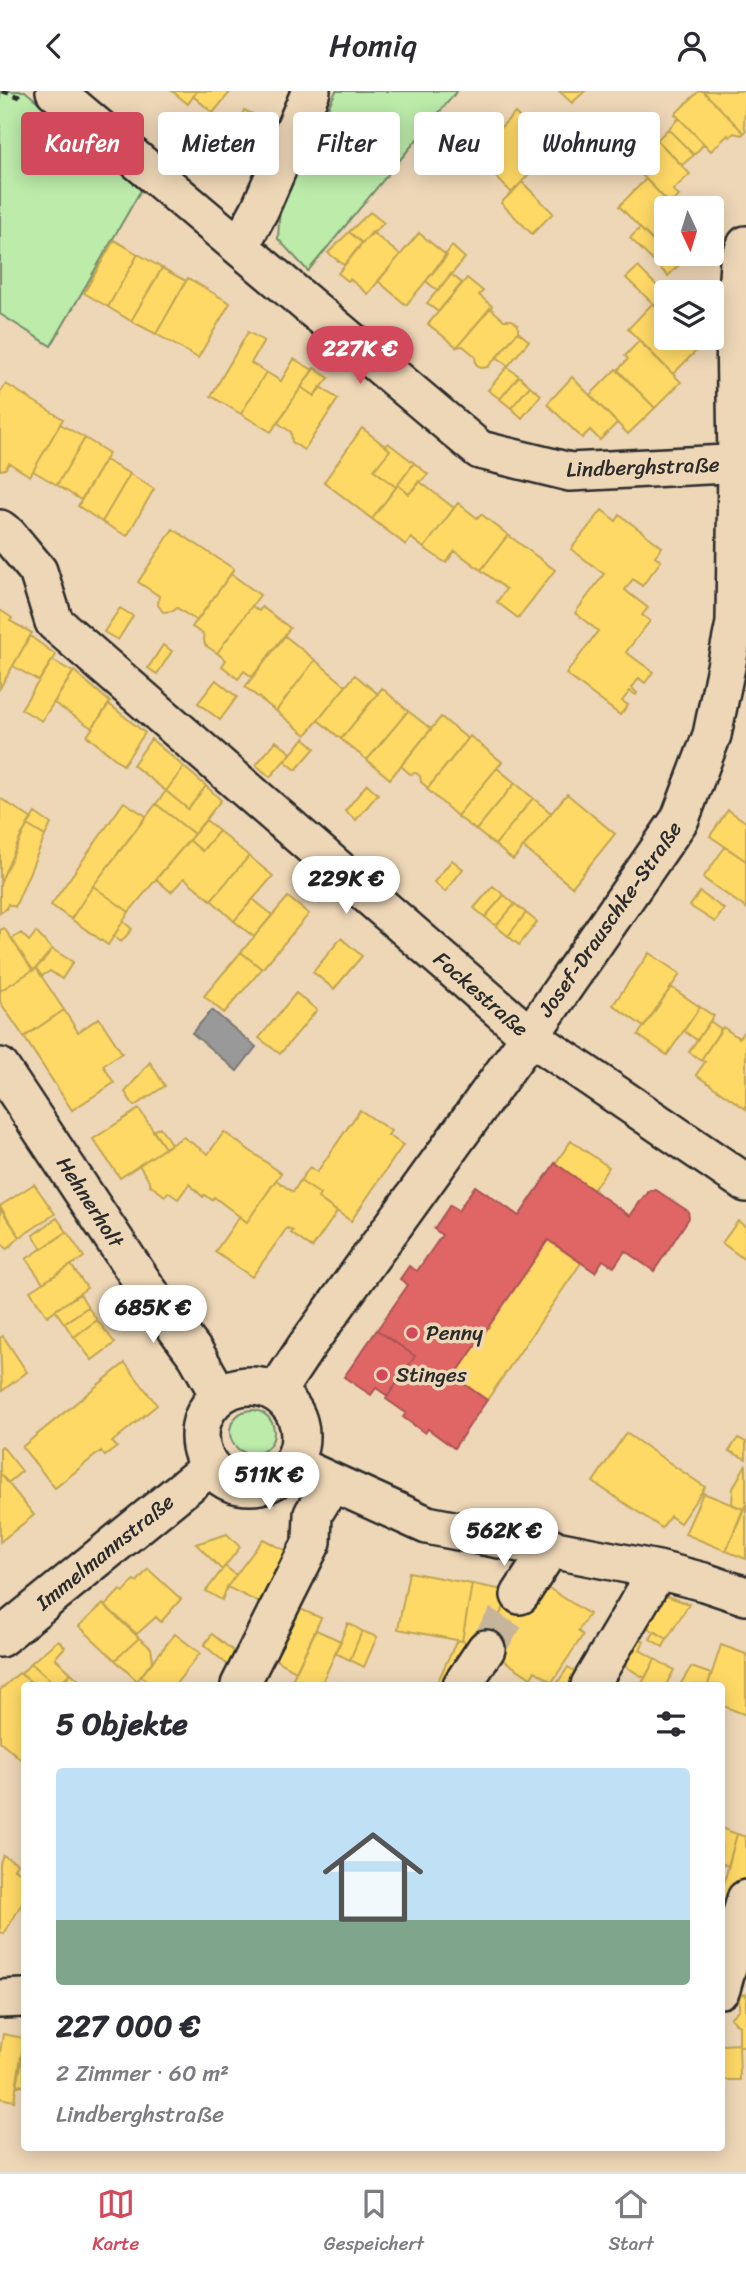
<!DOCTYPE html>
<html lang="de">
<head>
<meta charset="utf-8">
<style>
	body { margin:0; font-family:Sriracha,sans-serif; background:#f7f7f7; color:#2b2b33; height:100vh; display:flex; flex-direction:column; font-size:26px; white-space:nowrap }
	* { box-sizing:border-box; margin:0 }
	p { font-size:23px; color:#7c7c81 }
	.icon { flex:none; width:38px; height:38px; fill:none; stroke:currentColor; stroke-width:2; stroke-linecap:round; stroke-linejoin:round }
	.map { position:relative; flex:1; overflow:hidden }
	.sheet { position:absolute; left:21px; top:1591px; width:704px; height:469px; display:flex; flex-direction:column; background:#fff; border-radius:7px; box-shadow:0 4px 18px #0003 }
	.sheet>* { flex:none }
	.hud { position:absolute; left:21px; top:21px; width:705px; height:63px; display:flex; gap:14px }
	.needle { width:46px; rotate:176deg }
	.controls { position:absolute; left:654px; top:105px; display:grid; gap:14px }
	.controls a { display:grid; place-items:center; width:70px; height:70px; border-radius:7px; background:#fff; box-shadow:0 4px 18px #0003; font-size:35px }
	.price { position:absolute; translate:-50% -60px; padding:0 16px; border-radius:24px; background:#fff; color:#222; font-size:23px; line-height:46px; filter:drop-shadow(0 2px 4px #0008) }
	.price::after { content:''; position:absolute; left:50%; top:42px; width:21px; height:16px; margin-left:-10px; background:inherit; clip-path:polygon(0 0,100% 0,50% 100%) }
	.price.on { background:#d1495b; color:#fff }
	ul { padding:0; list-style:none }
	li { display:grid; align-content:center; gap:14px; height:371px; padding:0 35px }
	li+li { border-top:2px solid #e1e1e2 }
	li span { display:grid; place-items:center; height:217px; border-radius:7px; color:#555 }
	li>.icon { margin-inline-start:auto }
	span .icon { width:126px; height:126px; fill:#fffc; stroke-width:1 }
	li b { font-size:30px }
	h2 { display:flex; justify-content:space-between; align-items:center; height:84px; padding:0 35px; font-size:30px }
	.chip { padding:0 24px; border-radius:7px; background:#fff; box-shadow:0 4px 18px #0003; font-size:24px; line-height:63px }
	.chip.on { background:#d1495b; color:#fff }
	header { display:flex; justify-content:space-between; align-items:center; height:91px; padding:0 35px; background:#fff; font-size:32px; font-weight:600 }
	.tab-bar { display:flex; justify-content:space-around; align-items:center; height:98px; border-top:2px solid #e1e1e2; background:#fff; font-size:19px; color:#7c7c81 }
	.tab-bar a { display:grid; justify-items:center; gap:4px }
	.tab-bar .on { color:#d1495b }
	.map>svg:first-child { display:block }
	.green { fill:#bcebaa; stroke:#748b6a; stroke-width:2 }
	.homes { fill:#ffd966; stroke:#bfa554; stroke-width:2 }
	.shops { fill:#e06666; stroke:#aa5454; stroke-width:2 }
	.industry { fill:#999; stroke:#787878; stroke-width:2 }
	.lines { fill:none; stroke-linecap:round; stroke-linejoin:round }
	.minor-tunnel { stroke:#c7b59b; stroke-width:37; stroke-dasharray:37 18; stroke-linecap:butt }
	.minor-casing { stroke:#2b2b2b; stroke-width:42 }
	.path { stroke:#2b2b2b; stroke-width:4.5; stroke-dasharray:7 5; stroke-linecap:butt }
	.minor { stroke:#eed7b7; stroke-width:37 }
	.poi-dot { fill:#d1495b; stroke:#eed7b7; stroke-width:2.5 }
	.labels { text-anchor:middle; dominant-baseline:central; stroke-width:7; stroke-linejoin:round; paint-order:stroke }
	.street-label { font-size:21px; fill:#2b2b2b; stroke:#eed7b7 }
	.poi-label { font-size:21px; fill:#2b2b2b; stroke:#eed7b7; text-anchor:start }
</style>
</head>
<body>
<header><svg class="icon" aria-label="back" viewBox="0 0 24 24"><path d="M15 5l-7 7 7 7"/></svg>Homiq<svg class="icon" aria-label="person" viewBox="0 0 24 24"><circle cx="12" cy="8" r="4"/><path d="M4 21q1-7 8-7t8 7"/></svg></header>
<div class="map">
<svg width="746" height="2081" viewBox="0 0 746 2081">
	<rect width="100%" height="100%" fill="#eed7b7"/>
	<filter id="ink" filterUnits="userSpaceOnUse"><feTurbulence type="fractalNoise" baseFrequency=".0143" numOctaves="2"/><feDisplacementMap in="SourceGraphic" scale="14" xChannelSelector="R" yChannelSelector="G"/><feConvolveMatrix kernelMatrix="1 2 1 2 8 2 1 2 1" color-interpolation-filters="sRGB"/></filter>
	<g filter="url(#ink)">
		<!-- green -->
		<path class="green" d="M0,0H25L141,99L51,255L0,223Z
			M336,0H457L308,180L278,148L280,115Z
			M230 1341a22 22 0 1 1 44 0a22 22 0 1 1-44 0Z"/>
		<!-- homes -->
		<path class="homes" d="M172,0H197L188,13Z
			M197,0H231L213,22L193,5Z
			M559,0H585L572,12Z
			M699,0H703L744,42L742,44L734,42L730,46L728,44L711,60L675,23Z
			M703,0H746L744,33L746,40L744,42Z
			M244,19L271,32L265,45L239,33Z
			M515,22L533,40L536,37L553,53L530,76L529,83L512,102L477,67L491,53L487,50Z
			M679,27L704,53L694,64L668,38Z
			M668,38L694,64L682,74L657,49Z
			M652,44L690,83L673,99L679,105L670,113L627,69Z
			M646,88L674,117H667V155L662,160L619,115Z
			M522,91L553,122L532,143L501,112Z
			M370,121L384,132L362,152L349,141Z
			M640,137L679,174L668,185L630,147Z
			M349,141L362,152L344,174L328,162Z
			M372,141L400,164L368,203L350,188L348,190L338,182Z
			M419,142L447,165L406,214L378,190Z
			M114,149L138,163L108,216L84,202Z
			M452,155L465,167L438,200L426,190Z
			M138,163L162,177L131,230L108,216Z
			M638,176L667,205V226L626,187Z
			M162,177L186,190L156,243L131,230Z
			M451,183L462,192L438,221L427,212Z
			M188,187L230,212L198,267L156,243Z
			M467,187L483,200L479,204L492,215L457,256L428,233Z
			M653,212L667,226V247H688L699,257L673,283L628,238Z
			M490,217L504,229H512L518,234V241L488,276L481,277L476,273L475,265L463,255L457,256Z
			M248,241L264,250L251,272L266,281L241,323L211,305Z
			M518,241L529,250L508,275L497,266Z
			M639,250L681,291L655,317L618,279L628,268L625,265Z
			M294,268L313,279L271,341L241,323L266,281L281,290Z
			M507,276L519,285L500,308L488,299Z
			M314,277L329,287L314,305L301,296Z
			M616,278L655,317L628,343L590,304Z
			M519,285L530,295L511,317L500,308Z
			M572,286L617,332L600,349L590,339L582,347L547,313Z
			M6,293L63,328L30,385L9,372L5,378L0,379V302Z
			M530,295L541,304L522,327L511,317Z
			M301,296L314,305L320,296L338,308L304,359L292,351L291,341L278,332Z
			M60,333L85,347L57,394L33,380Z
			M362,337L390,359L374,379L396,396L372,428L324,391Z
			M85,347L109,362L81,409L57,394Z
			M388,352L414,372L396,396L374,379L390,359L386,355Z
			M105,369L130,383L102,431L78,415Z
			M414,372L428,383L409,403L398,394Z
			M130,383L154,398L127,445L102,431Z
			M419,390L454,417L424,457L411,447L406,454L372,428L398,394L409,403Z
			M458,412L477,427L481,423L508,444L481,479L455,460L446,472L424,457Z
			M602,419L616,430L620,424L662,456L655,465L661,470L642,495L633,488L625,499L648,517L642,524L650,530L626,561L653,581L645,592L639,587L632,597L637,602L636,604L630,600L622,610L628,614L620,624L566,583L598,540L575,522L604,483L571,458Z
			M173,438L234,478L197,530L177,517L173,520L163,521L158,514L159,505L138,491Z
			M508,444L555,479L518,527L497,511L506,498L481,479Z
			M231,483L260,504L217,562L205,554L203,543L192,536Z
			M252,515L259,520L262,516L290,537L252,586L244,580L238,588L222,575L226,569L217,562Z
			M120,517L133,525L118,549L104,541Z
			M0,519L12,527L10,530L32,542L0,597Z
			M30,545L56,564L39,590L13,575Z
			M285,545L315,569L276,620L245,596Z
			M163,554L172,560L157,583L148,577Z
			M52,569L73,581L42,630L21,618Z
			M315,569L346,595L306,644L276,620Z
			M74,580L110,611L92,637L54,612Z
			M355,584L378,603L341,648L318,629Z
			M216,589L237,606L220,629L198,612Z
			M382,597L408,620L367,669L341,648Z
			M109,613L145,642L123,674L87,645Z
			M408,620L431,638L390,688L367,669Z
			M441,626L468,648L428,697L421,691L420,685L416,682L410,683L401,675Z
			M470,645L502,671L457,725L427,698Z
			M304,647L315,657L296,679L285,670Z
			M151,648L184,676L166,700L133,674Z
			M276,650L291,662L270,686L256,674Z
			M184,676L206,695L188,718L166,700Z
			M497,677L515,692L476,739L457,725Z
			M515,692L533,707L495,754L476,739Z
			M367,693L378,703L356,729L345,720Z
			M206,695L221,709L194,743L156,713L166,700L188,718Z
			M567,703L615,743L572,796L523,756Z
			M0,707L32,728L22,743L0,792Z
			M533,707L551,722L513,769L495,754Z
			M124,711L146,725L93,795L71,828L51,814Z
			M156,713L194,743L129,821L93,795Z
			M728,719L746,731V770L710,745Z
			M35,722L51,733L45,745L27,734Z
			M206,729L219,740L202,760L189,749Z
			M27,734L45,745L15,816L8,813L6,818L0,822V792Z
			M219,740L249,765L211,809L184,787L171,801L156,788L189,749L202,760Z
			M725,756L746,770V817L703,787Z
			M249,765L273,785L234,830L211,809Z
			M452,769L463,778L445,801L434,791Z
			M93,795L129,821L108,854L71,828Z
			M493,795L504,804L485,826L474,817Z
			M700,801L724,818L715,831L690,815Z
			M504,804L515,813L496,835L485,826Z
			M288,806L309,823L262,878L241,861Z
			M253,808L272,824L254,846L234,830Z
			M515,813L526,822L508,845L496,835Z
			M526,822L537,831L519,854L508,845Z
			M123,830L132,838L121,851L114,845Z
			M4,837L33,879L0,900V839Z
			M36,841L52,858L43,870L33,880L12,848L21,842L29,850Z
			M341,847L362,865L334,898L313,881Z
			M52,858L73,871L62,888L50,880L42,885L36,877Z
			M241,861L262,878L224,922L204,905Z
			M649,862L680,883L644,936L613,914Z
			M36,877L64,919L24,946L0,911V900Z
			M671,896L700,916L667,964L638,944Z
			M296,902L317,919L280,963L259,947Z
			M700,916L714,925L697,949L684,940Z
			M64,919L78,941L99,927L122,962L103,974L114,992L72,1019L24,946Z
			M710,930L721,938L701,969L689,961Z
			M723,936L739,947L744,940L746,941V1018L696,984L705,971L701,969Z
			M150,971L165,995L134,1015L125,1001Z
			M139,1018L165,1057L120,1087L93,1048Z
			M360,1019L391,1040L388,1044L403,1054L351,1130L318,1107L320,1103L300,1090L310,1076L317,1081Z
			M160,1036L171,1053L165,1057L153,1040Z
			M224,1041L281,1082L247,1131L214,1106L212,1109L204,1104L203,1106L189,1093L178,1108L168,1101L165,1105L150,1094L151,1093L139,1074L183,1046L208,1063Z
			M571,1050L609,1076L593,1099L555,1073Z
			M276,1089L293,1101L300,1090L320,1103L318,1107L337,1121L312,1157L291,1142L293,1140L287,1137L252,1186L215,1161L239,1126L247,1131Z
			M34,1093L55,1123L20,1146L0,1115Z
			M0,1117L20,1146L7,1158L0,1150Z
			M57,1127L67,1141L42,1158L33,1144Z
			M738,1130L746,1136L744,1168L722,1152Z
			M67,1141L84,1166L43,1192L26,1168Z
			M548,1149L581,1172L487,1309L454,1286Z
			M71,1174L87,1197L47,1225L30,1200Z
			M80,1203L88,1216L64,1232L55,1219Z
			M88,1216L97,1229L74,1246L64,1232Z
			M97,1229L115,1252L92,1269L74,1246Z
			M3,1245L27,1281L2,1300L0,1247Z
			M125,1272L157,1314L112,1351L117,1356L105,1365L101,1360L55,1397L22,1356Z
			M626,1342L705,1396L680,1432L670,1425L662,1437L593,1391Z
			M738,1347L746,1351V1368L729,1360Z
			M2,1355L22,1380L8,1392L0,1382V1357Z
			M746,1373V1413L743,1418L732,1413L733,1397Z
			M0,1382L34,1424L0,1451Z
			M703,1402L743,1418L726,1460L685,1443Z
			M746,1413V1468L726,1460Z
			M227,1443L240,1456L222,1479L196,1453Z
			M263,1448L294,1464L268,1516L227,1496Z
			M225,1475L236,1484L227,1496L222,1509L206,1500Z
			M148,1478L181,1508L161,1531L156,1526L137,1543L105,1515L120,1499L124,1501L134,1489L137,1491Z
			M409,1481L472,1493L462,1550L398,1538Z
			M472,1493L514,1501L480,1554L462,1550Z
			M547,1496L589,1523L578,1540L583,1544L552,1591L535,1580L531,1587L480,1554L514,1501L536,1514Z
			M655,1501L689,1513L667,1548L636,1530Z
			M103,1513L139,1547L115,1569L79,1535Z
			M291,1514L321,1527L296,1580L268,1564Z
			M348,1532L362,1540L350,1569L335,1562Z
			M316,1539L341,1550L321,1594H302L292,1589Z
			M362,1540L377,1546L364,1576L350,1569Z
			M655,1540L667,1548L663,1556L650,1548Z
			M629,1542L644,1550L640,1559L655,1568L645,1587L613,1568Z
			M175,1543L200,1562L175,1594H152L141,1585Z
			M212,1543L237,1563L228,1574L204,1554Z
			M139,1547L151,1557L153,1569L137,1590L115,1569Z
			M58,1549L65,1556L55,1567L71,1582L56,1594L31,1572Z
			M457,1549L480,1554L453,1594H436Z
			M721,1554L746,1563V1624L721,1614V1594H708Z
			M655,1568L674,1579L666,1594H641Z
			M31,1572L50,1589L46,1594H35L21,1583Z
			M568,1576L582,1585L577,1594H556Z
			M691,1576L711,1583L708,1594H680Z
			M19,1582L35,1594H24V1671L0,1650V1599Z
			M71,1582L84,1594H59Z
			M721,1737L737,1743L728,1775L721,1772Z
			M737,1743L746,1746V1788L735,1837L721,1833V1803Z
			M3,1764L17,1772L14,1778L24,1783V1809L4,1843L0,1841V1772Z
			M746,1903V1955H739V1935L730,1927L739,1918V1904Z
			M3,1943L24,1947L14,2010L0,2007V1962Z
			M739,1953L740,1989H721V1954Z
			M23,1964H24V1995L17,1994Z"/>
		<!-- shops -->
		<path class="shops" d="M555,1072L630,1125L644,1105L645,1106L649,1100L656,1099L688,1120L689,1127L654,1180L625,1160L614,1176L603,1169L595,1181L548,1149L454,1286L487,1309L454,1357L428,1338L425,1342L403,1326L406,1322L386,1308L415,1265L377,1239L408,1194L400,1188L409,1175L417,1180L442,1144L434,1138L450,1114L458,1120L475,1095L519,1125Z
			M377,1239L415,1265L388,1305L376,1297L371,1304L344,1286Z"/>
		<!-- industry -->
		<path class="industry" d="M212,919L256,956L237,980L192,942Z"/>
		<g class="lines">
			<!-- minor-tunnel -->
			<path class="minor-tunnel" d="M486,1558L520,1504"/>
			<defs>
				<path id="minor" d="M55,0L480,359L570,381L746,372
					M240,155L260,118L311,0
					M0,438L8,444L38,480L54,531L530,945L746,1092
					M0,976L147,1198L197,1265L219,1304
					M200 1345a50 50 0 1 1 100 0a50 50 0 1 1-100 0Z
					M276,1301L308,1253L530,945L680,728L712,644L735,532L737,372L735,235L739,171L746,154
					M292,1373L427,1434L658,1479L704,1491L746,1505
					M520,1504L551,1456
					M0,1547L210,1376
					M240,1594L312,1451L313,1423L332,1392
					M462,1594L486,1558
					M590,1594L658,1479
					M721,1898L746,1808
					M0,1908L24,1907"/>
			</defs>
			<!-- minor casing -->
			<use href="#minor" class="minor-casing"/>
			<!-- path -->
			<path class="path" d="M2,0L23,7"/>
			<!-- minor -->
			<use href="#minor" class="minor"/>
		</g>
	</g>
	<!-- markers -->
	<g class="poi-dot">
		<circle cx="412" cy="1242" r="7"/>
		<circle cx="382" cy="1284" r="7"/>
	</g>
	<g class="labels">
		<!-- street labels -->
		<g class="street-label">
			<text transform="translate(643 376) rotate(-2)">Lindberghstraße</text>
			<text transform="translate(610 828) rotate(-55)">Josef-Drauschke-Straße</text>
			<text transform="translate(481 903) rotate(41)">Fockestraße</text>
			<text transform="translate(90 1111) rotate(57)">Hehnerholt</text>
			<text transform="translate(105 1461) rotate(-39)">Immelmannstraße</text>
		</g>
		<!-- poi labels -->
		<g class="poi-label">
			<text x="426" y="1242">Penny</text>
			<text x="396" y="1284">Stinges</text>
		</g>
	</g>
</svg>
<div class="controls">
<a><svg class="needle" viewBox="-14 -14 28 28"><path d="M0-13l5 13h-10z" fill="#e53935"/><path d="M0 13l5-13h-10z" fill="#7c7c81"/></svg></a>
<a><svg class="icon" aria-label="layers" viewBox="0 0 24 24"><path d="M12 4l9 5-9 5-9-5zM3 14l9 5 9-5"/></svg></a>
</div>
<b class="price on" style="left:360px;top:295px">227K €</b>
<b class="price" style="left:346px;top:825px">229K €</b>
<b class="price" style="left:153px;top:1254px">685K €</b>
<b class="price" style="left:269px;top:1421px">511K €</b>
<b class="price" style="left:504px;top:1477px">562K €</b>
<div class="hud">
<a class="chip on">Kaufen</a>
<a class="chip">Mieten</a>
<a class="chip">Filter</a>
<a class="chip">Neu</a>
<a class="chip">Wohnung</a>
</div>
<section class="sheet">
<h2>5 Objekte<svg class="icon" aria-label="filters" viewBox="0 0 24 24"><path d="M4 7h16M4 17h16"/><circle cx="9" cy="7" r="2"/><circle cx="15" cy="17" r="2"/></svg></h2>
<ul>
<li><span style="background:linear-gradient(#bfe0f5 70%,#7fa58c 0)"><svg class="icon" aria-label="home" viewBox="0 0 24 24"><path d="M3 11l9-7 9 7M6 9v11h12V9"/></svg></span><div><b>227 000 €</b><p>2 Zimmer · 60 m²</p><p>Lindberghstraße</p></div></li>
</ul>
</section>
</div>
<nav class="tab-bar">
<a class="on"><svg class="icon" aria-label="map" viewBox="0 0 24 24"><path d="M3 6l6-2 6 2 6-2v14l-6 2-6-2-6 2zM9 4v14M15 6v14"/></svg>Karte</a>
<a><svg class="icon" aria-label="saved" viewBox="0 0 24 24"><path d="M7 4h10v16l-5-4-5 4z"/></svg>Gespeichert</a>
<a><svg class="icon" aria-label="home" viewBox="0 0 24 24"><path d="M3 11l9-7 9 7M6 9v11h12V9"/></svg>Start</a>
</nav>
</body>
</html>
